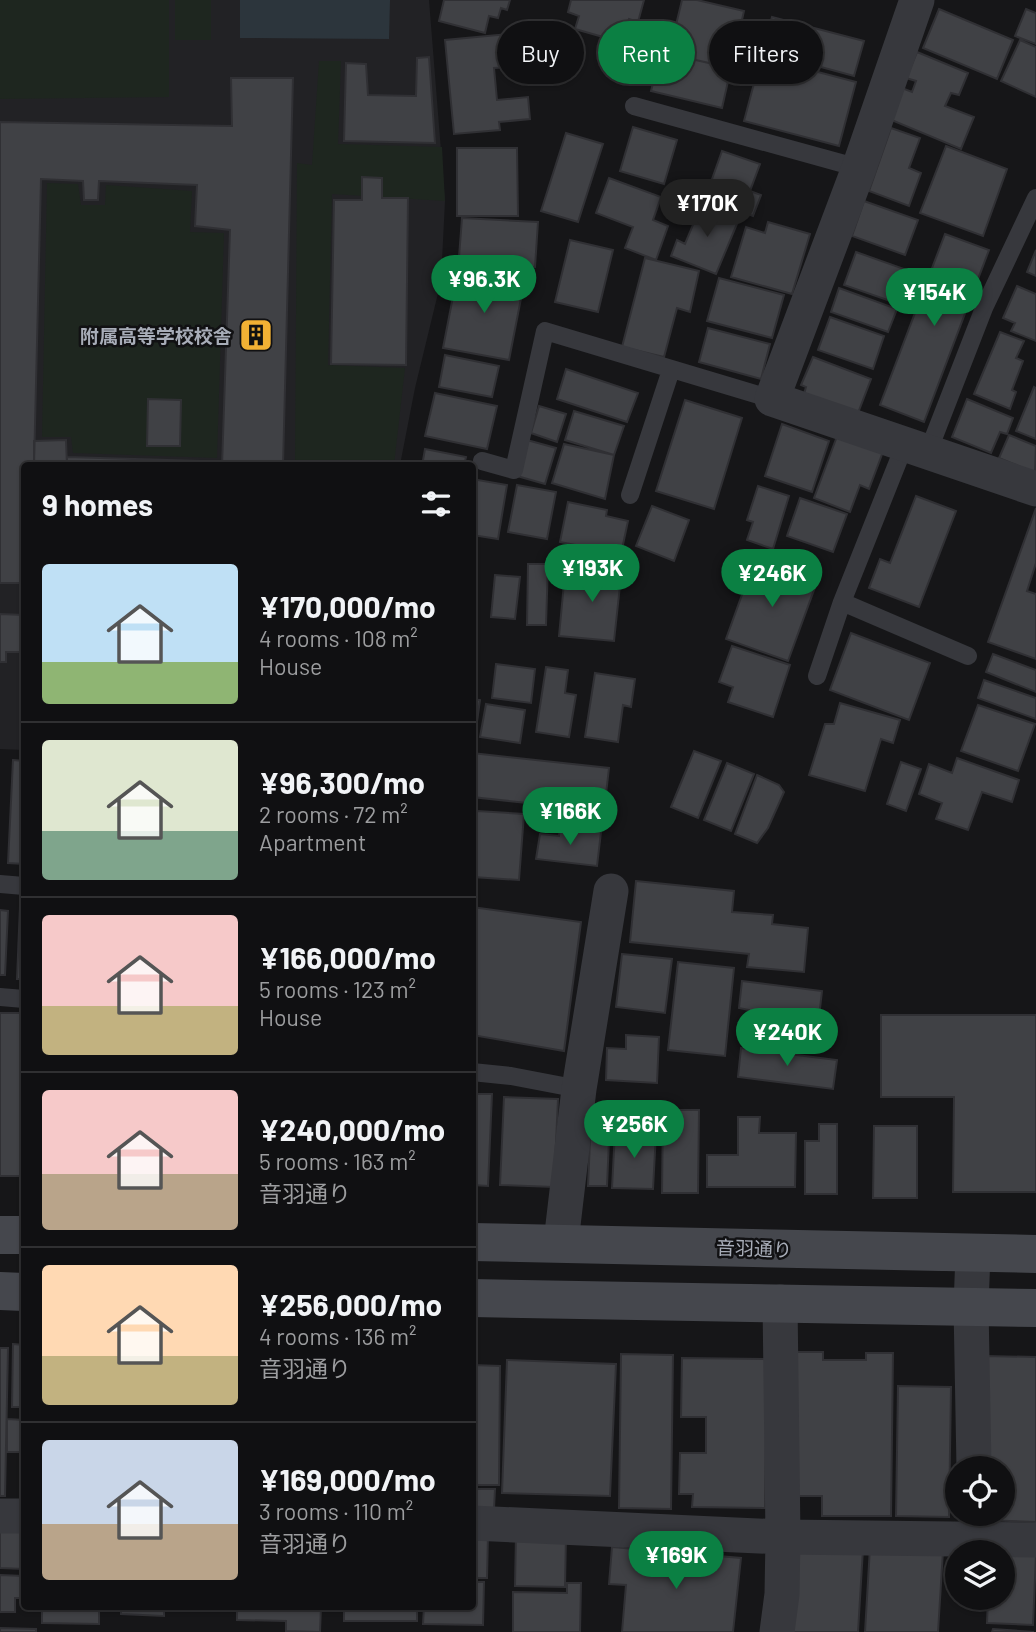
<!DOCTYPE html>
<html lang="en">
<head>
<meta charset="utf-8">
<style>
	body { margin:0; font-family:Barlow,"Noto Sans JP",sans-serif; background:#1e1e20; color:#f1f3f6; height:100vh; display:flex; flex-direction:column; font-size:26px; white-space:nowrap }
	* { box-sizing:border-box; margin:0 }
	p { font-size:23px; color:#9c9d9f }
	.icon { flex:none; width:38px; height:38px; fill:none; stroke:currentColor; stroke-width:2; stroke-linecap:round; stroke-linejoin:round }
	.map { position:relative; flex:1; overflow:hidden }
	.panel { position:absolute; left:21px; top:462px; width:455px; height:1148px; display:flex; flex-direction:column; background:#101012; border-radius:7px; box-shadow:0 2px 5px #0004,0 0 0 2px #303032 }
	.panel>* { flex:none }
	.banner { position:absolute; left:497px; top:21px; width:434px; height:63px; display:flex; gap:14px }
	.tools { position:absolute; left:945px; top:1456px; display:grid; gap:14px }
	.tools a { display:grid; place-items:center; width:70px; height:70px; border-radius:50%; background:#101012; box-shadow:0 2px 5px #0004,0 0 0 2px #303032; font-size:35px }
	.price { position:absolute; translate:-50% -60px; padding:0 16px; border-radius:24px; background:#0b8043; color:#fff; font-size:23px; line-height:46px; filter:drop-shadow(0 2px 4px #0008) }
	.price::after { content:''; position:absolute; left:50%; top:42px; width:21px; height:16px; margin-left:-10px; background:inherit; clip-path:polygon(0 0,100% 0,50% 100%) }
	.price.on { background:#222; color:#fff }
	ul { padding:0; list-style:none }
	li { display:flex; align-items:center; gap:21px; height:175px; padding:0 21px }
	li+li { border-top:2px solid #303032 }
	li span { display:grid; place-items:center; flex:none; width:196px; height:140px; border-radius:7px; color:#555 }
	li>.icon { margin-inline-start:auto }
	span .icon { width:84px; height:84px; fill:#fffc; stroke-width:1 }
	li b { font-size:30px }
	h2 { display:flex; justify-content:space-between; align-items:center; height:84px; padding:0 21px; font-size:30px }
	.pill { padding:0 24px; border-radius:32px; background:#101012; box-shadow:0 2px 5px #0004,0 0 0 2px #303032; font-size:24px; line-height:63px }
	.pill.on { background:#0b8043; color:#fff }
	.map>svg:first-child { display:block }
	.built { fill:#222225 }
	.green { fill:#1e261f }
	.water { fill:#2c353c }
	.building { fill:#404145; stroke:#303034; stroke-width:2 }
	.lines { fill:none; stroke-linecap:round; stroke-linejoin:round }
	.lane { stroke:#37383d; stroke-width:18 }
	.street { stroke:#37383d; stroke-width:35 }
	.secondary { stroke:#45474d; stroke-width:38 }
	.labels { text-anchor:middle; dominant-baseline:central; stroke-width:5; stroke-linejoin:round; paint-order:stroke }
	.poi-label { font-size:19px; font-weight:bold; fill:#a8adb8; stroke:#111113; text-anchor:end }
	.street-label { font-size:19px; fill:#a8adb8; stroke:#111113 }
</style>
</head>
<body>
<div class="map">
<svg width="1036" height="1632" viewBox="0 0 1036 1632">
	<rect width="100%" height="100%" fill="#161618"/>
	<!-- built -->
	<path class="built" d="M0,0H429L445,201L441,281L415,388L400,465L24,466V750L0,749Z"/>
	<!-- green -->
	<path class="green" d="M0,0H169V97L0,99Z
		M175,0H211V40H175Z
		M319,61H341L338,144L442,147L445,201L332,194L328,365L405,368L394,465L295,466L297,163L312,165Z
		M47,183L78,184L81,205H105L106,185L192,191L190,232L224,233L217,458L73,453L71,437H42Z"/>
	<!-- water -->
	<path class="water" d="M240,0H390L389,39L240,38Z"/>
	<!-- building -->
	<path class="building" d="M444,0H510L507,10L501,8L498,18L489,16L485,33L439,21Z
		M571,0H644L638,22L629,19L625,33L634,35L631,45L575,29L579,16L568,12Z
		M682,0H697L744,11L731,68L669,54Z
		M939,9L1013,40L997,79L923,48Z
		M1026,9L1036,13V44L1015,36Z
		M772,17L864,41L854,76L762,51Z
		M508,34L511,67L494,68L497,100L528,97L530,119L499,122L500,130L454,134L445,40Z
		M1020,40L1036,47V97L1001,81Z
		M661,52L731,68L722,108L651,91Z
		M917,52L968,73L959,95L951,93L945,106L974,117L961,149L889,119L902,88L912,92L916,81L906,78Z
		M429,57L435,143L344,141L346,63L366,64L368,95L416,96L417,58Z
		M761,57L856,82L839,146L744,121Z
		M231,78H293L283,466H222L230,230L195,226L197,185L99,181L98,200H84L83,181L41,179L34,466H24V583H0V122L232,126Z
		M633,127L677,140L664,184L620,171Z
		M891,128L920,138L909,168L921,173L909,206L869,191Z
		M566,133L603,144L578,222L541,211Z
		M946,146L1007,169L983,236L920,213Z
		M457,148H517L518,216H457Z
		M722,151L760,164L750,191L761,195L753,216L705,199Z
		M362,177L382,178V198H408L406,365L331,364L334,200H362Z
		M609,178L661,197L653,220L668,226L656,260L625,248L633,227L596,213Z
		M864,201L918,220L905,255L852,236Z
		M702,203L739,219L716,274L671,256L677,240L685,244Z
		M462,218L538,222L535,267L503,265V259L459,257Z
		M768,222L810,234L792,294L731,277L746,227L765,233Z
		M945,234L989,250L924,422L880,405Z
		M570,240L613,250L598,312L555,302Z
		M1036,250V276L1027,272Z
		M856,252L907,270L896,303L844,285Z
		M645,258L699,271L690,312L677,308L664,357L622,347Z
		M484,270L505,274L504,280L524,283L509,360L443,348L458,271L483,275Z
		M719,278L784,295L772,338L707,321Z
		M1017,286L1036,294V341L1011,331L1015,323L1003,318Z
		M839,288L897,309L888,332L831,312Z
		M830,317L884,336L873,369L818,350Z
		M708,328L770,344L761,379L699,362Z
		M1000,332L1024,341L1016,358L1023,361L1012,390L1016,392L1010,409L974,394Z
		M445,355L499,366L492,397L439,387Z
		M813,357L871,379L858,413L803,397L806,387L801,385Z
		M566,369L638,393L627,422L557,399Z
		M1034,387L1036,388V439L1016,431Z
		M435,393L497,406L487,449L425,436Z
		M148,399L181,400L180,446H147Z
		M967,399L1013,418L1007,434L1000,432L991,453L952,437Z
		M685,400L742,418L714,509L656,491Z
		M539,406L566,414L557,442L531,433Z
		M574,411L624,426L614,455L565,440Z
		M782,424L829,441L812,492L765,476Z
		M839,431L884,449L869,489L860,485L850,512L814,498Z
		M1009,435L1036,446L1035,473L999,458Z
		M66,440L67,466H34V441Z
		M527,440L556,448L545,484L517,476Z
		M564,444L614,455L605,499L552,483Z
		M425,449L466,457L464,466H422Z
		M67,457L201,461V466H67Z
		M472,479L507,485L498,539L472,535Z
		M517,485L556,492L547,539L508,532Z
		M758,486L789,496L773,549L747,540L753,522L747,520Z
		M916,496L956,511L919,607L869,588L880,559L890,563Z
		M800,498L847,514L833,552L787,536Z
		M568,502L607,510L606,516L628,521L621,554L560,542Z
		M652,506L689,520L674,561L636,546Z
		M1036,508V563L1027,591L1036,594V659L988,642Z
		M756,556L818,579L788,661L726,639Z
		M528,564H548L546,625H527Z
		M585,564L622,567L614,641L559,636L564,583L583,584Z
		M495,575L520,577L515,619L491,617Z
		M0,614L24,615V652H6V662H0Z
		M851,633L930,663L909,720L830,690Z
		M732,646L790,665L773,717L728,702L733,687L719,682Z
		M993,654L1036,670V692L986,672Z
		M496,664L535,669L531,703L492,698Z
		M546,667L568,670L565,693L576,695L569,737L536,732Z
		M595,673L635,679L631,707L623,705L618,742L585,737Z
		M984,680L1036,698V719L978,698Z
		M472,699L480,700L475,736H472Z
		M840,703L900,720L893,743L881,739L865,791L809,775L825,724H834Z
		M486,704L525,710L520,743L480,737Z
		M978,705L1035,724L1018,771L961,751Z
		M694,751L721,761L698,818L671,807Z
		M472,753L609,768L603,820L554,815L555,806L472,797Z
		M957,758L1019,780L1012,802L982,792L968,830L936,819L942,803L919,794L929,764L952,773Z
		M13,760L24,761V864L8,863Z
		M901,762L921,769L906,811L887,804Z
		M727,763L754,774L731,831L704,820Z
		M757,775L779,785L784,792L768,828L757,843L735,834Z
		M477,811L524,814L519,880L473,877Z
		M560,827L601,832L597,866L536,859L540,834L559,836Z
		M636,881L734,891L732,912L773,915L772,924L808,928L804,972L747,967L749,954L630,942Z
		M20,906L24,907V979H17Z
		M472,907L581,922L564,1051L472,1035Z
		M0,910L8,911L5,975H0Z
		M622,954L672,959L665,1013L616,1007Z
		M678,962L734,968L725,1056L668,1050Z
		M742,981L822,991L815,1052L745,1043L749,1010L739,1008Z
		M0,1013H24V1176H0Z
		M881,1015H1036V1192H953L954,1097H881Z
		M626,1035L659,1037L657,1083L606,1080L607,1048L626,1049Z
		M741,1048L837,1060L833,1089L738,1077Z
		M472,1094H492L488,1186L472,1185Z
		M504,1097L558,1099L554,1187L500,1185Z
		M663,1110H699L698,1193H662Z
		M591,1117H610L607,1186H588Z
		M738,1117H760L759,1133H796L795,1187H707V1155H738Z
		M819,1124H837V1194H805V1141H819Z
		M874,1126H917V1198H873Z
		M615,1131L656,1133L653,1189L612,1188Z
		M13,1344L24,1345V1407H12Z
		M0,1348H8L5,1496H0Z
		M793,1352H823V1360H866V1353H893L891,1516H822V1496H792Z
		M621,1354L673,1355L671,1509L619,1508Z
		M985,1356L1036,1357V1522L979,1520L980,1514H1003V1468H981Z
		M682,1358L767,1359L765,1508L692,1507L693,1494H679L680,1453H706V1417H681Z
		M507,1360L616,1364L610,1496L502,1493Z
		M472,1365L500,1366L499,1485H472Z
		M898,1386L951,1387L949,1517L896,1516Z
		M7,1419L24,1420V1452H7Z
		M472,1489H495L494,1509H472Z
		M0,1529L24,1530V1569L0,1568Z
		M516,1534L566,1535L565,1587L515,1586Z
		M472,1535H488L487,1578H472Z
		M790,1545L863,1549L858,1632H785Z
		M612,1547L741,1558L733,1632H622L626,1585L609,1584Z
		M870,1547L943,1551L938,1632H865Z
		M1003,1554L1036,1555L1033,1625L987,1623L988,1598H1003Z
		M0,1575L24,1576V1598H15V1612H0Z
		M472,1582H484L483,1625L423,1624L424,1606H472Z
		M567,1583H581L580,1632H513V1592L567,1593Z
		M42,1606H99V1624L42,1623Z
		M121,1606H164V1616L121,1614Z
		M237,1606H321L320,1632L286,1631V1621L237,1620Z
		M344,1606H417V1621H344Z
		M0,1628L36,1629V1632H0Z
		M993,1629L1034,1632H992Z"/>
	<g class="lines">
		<!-- lane -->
		<path class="lane" d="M634,106L859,168
			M928,452L984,308L1036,198
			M482,461L514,470L545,331L772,399
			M630,495L671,370
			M842,602L968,656
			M817,676L842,602L905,444
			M0,884L24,886
			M0,997L24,999
			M472,1072L511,1076L579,1089"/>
		<!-- street -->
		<path class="street" d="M917,0L859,168L772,399L1036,489
			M561,1242L579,1089L611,891
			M973,1254L971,1306L974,1468
			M0,1516H24
			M472,1523L783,1537L1036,1540
			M777,1632L782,1594L783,1537L780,1302"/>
		<!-- secondary -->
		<path class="secondary" d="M0,1235H24
			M472,1242L1036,1254
			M0,1291L24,1292
			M472,1298L1036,1308"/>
	</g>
	<!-- icons -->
	<defs>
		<symbol id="building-square" viewBox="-11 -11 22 22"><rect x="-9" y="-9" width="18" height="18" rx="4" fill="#f2b134" stroke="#111113"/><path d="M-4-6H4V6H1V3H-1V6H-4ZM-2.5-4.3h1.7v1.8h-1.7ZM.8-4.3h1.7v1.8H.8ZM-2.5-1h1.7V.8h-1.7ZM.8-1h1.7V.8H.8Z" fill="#111"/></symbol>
	</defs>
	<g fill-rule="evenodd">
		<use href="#building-square" x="237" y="316" width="38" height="38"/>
	</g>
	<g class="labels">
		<!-- poi labels -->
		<g class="poi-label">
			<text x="232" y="335">附属高等学校校舎</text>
		</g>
		<!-- street labels -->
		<g class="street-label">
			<text transform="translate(754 1248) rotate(2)">音羽通り</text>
		</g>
	</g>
</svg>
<div class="tools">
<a><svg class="icon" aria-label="locate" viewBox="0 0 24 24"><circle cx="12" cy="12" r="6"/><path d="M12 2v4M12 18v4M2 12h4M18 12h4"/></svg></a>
<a><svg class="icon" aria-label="layers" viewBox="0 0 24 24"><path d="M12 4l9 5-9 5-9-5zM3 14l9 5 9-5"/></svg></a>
</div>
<b class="price on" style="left:707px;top:239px">¥170K</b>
<b class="price" style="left:484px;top:315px">¥96.3K</b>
<b class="price" style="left:934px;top:328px">¥154K</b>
<b class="price" style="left:592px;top:604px">¥193K</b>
<b class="price" style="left:772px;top:609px">¥246K</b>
<b class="price" style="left:570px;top:847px">¥166K</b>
<b class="price" style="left:787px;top:1068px">¥240K</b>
<b class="price" style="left:634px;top:1160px">¥256K</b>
<b class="price" style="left:676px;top:1591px">¥169K</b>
<div class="banner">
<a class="pill">Buy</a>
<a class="pill on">Rent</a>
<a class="pill">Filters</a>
</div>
<section class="panel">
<h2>9 homes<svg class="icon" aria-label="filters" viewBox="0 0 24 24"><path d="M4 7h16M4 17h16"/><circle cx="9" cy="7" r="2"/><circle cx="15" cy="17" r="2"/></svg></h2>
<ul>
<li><span style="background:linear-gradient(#bfe0f5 70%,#8fb573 0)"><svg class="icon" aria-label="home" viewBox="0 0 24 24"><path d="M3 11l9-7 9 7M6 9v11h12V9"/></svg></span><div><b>¥170,000/mo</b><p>4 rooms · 108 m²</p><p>House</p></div></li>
<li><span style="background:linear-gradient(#dfe7d0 65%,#7fa58c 0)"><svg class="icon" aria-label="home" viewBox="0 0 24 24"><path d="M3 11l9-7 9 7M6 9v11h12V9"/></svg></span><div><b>¥96,300/mo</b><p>2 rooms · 72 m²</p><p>Apartment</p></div></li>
<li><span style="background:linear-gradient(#f6c9c9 65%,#c2b280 0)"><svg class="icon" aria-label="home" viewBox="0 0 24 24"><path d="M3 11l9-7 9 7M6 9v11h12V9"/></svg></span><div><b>¥166,000/mo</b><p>5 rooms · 123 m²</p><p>House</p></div></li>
<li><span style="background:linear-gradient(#f6c9c9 60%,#b9a48a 0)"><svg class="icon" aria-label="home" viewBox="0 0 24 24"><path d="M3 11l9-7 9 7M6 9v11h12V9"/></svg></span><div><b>¥240,000/mo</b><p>5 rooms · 163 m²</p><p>音羽通り</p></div></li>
<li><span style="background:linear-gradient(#ffd9b3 65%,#c2b280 0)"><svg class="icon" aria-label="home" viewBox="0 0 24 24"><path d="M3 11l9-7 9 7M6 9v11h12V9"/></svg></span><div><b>¥256,000/mo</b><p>4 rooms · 136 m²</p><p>音羽通り</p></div></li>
<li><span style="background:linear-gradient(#c9d6e8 60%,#b9a48a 0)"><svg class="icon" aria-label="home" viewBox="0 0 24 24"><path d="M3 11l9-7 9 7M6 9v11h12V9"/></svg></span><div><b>¥169,000/mo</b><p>3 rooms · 110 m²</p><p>音羽通り</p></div></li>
</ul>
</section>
</div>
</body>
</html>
